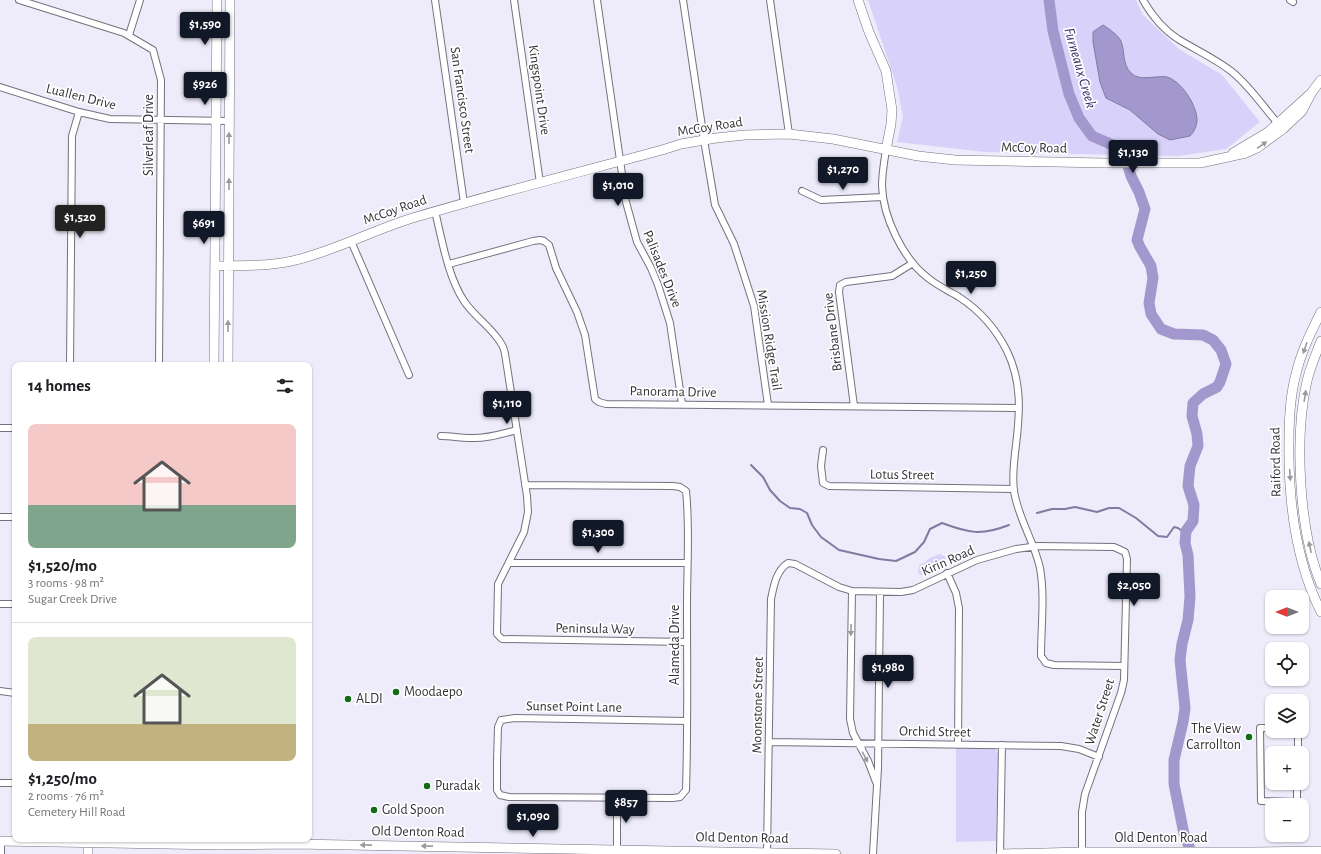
<!DOCTYPE html>
<html lang="en">
<head>
<meta charset="utf-8">
<style>
	body { margin:0; font-family:"Alegreya Sans",sans-serif; background:#f6f6f6; color:#202124; height:100vh; display:flex; flex-direction:column; font-size:15px; white-space:nowrap }
	* { box-sizing:border-box; margin:0 }
	p { font-size:13px; color:#757577 }
	.icon { flex:none; width:22px; height:22px; fill:none; stroke:currentColor; stroke-width:2; stroke-linecap:round; stroke-linejoin:round }
	.map { position:relative; flex:1; overflow:hidden }
	.panel { position:absolute; left:12px; top:362px; width:300px; height:480px; display:flex; flex-direction:column; background:#fff; border-radius:8px; box-shadow:0 1px 3px #0004 }
	.panel>* { flex:none }
	.needle { width:26px; rotate:270deg }
	.buttons { position:absolute; left:1265px; top:590px; display:grid; gap:8px }
	.buttons a { display:grid; place-items:center; width:44px; height:44px; border-radius:8px; background:#fff; box-shadow:0 1px 3px #0004; font-size:20px }
	.price { position:absolute; translate:-50% -34px; padding:0 9px; border-radius:4px; background:#111827; color:#fff; font-size:13px; line-height:26px; filter:drop-shadow(0 1px 2px #0008) }
	.price::after { content:''; position:absolute; left:50%; top:24px; width:12px; height:9px; margin-left:-6px; background:inherit; clip-path:polygon(0 0,100% 0,50% 100%) }
	.price.current { background:#222; color:#fff }
	ul { padding:0; list-style:none }
	li { display:grid; align-content:center; gap:8px; height:212px; padding:0 16px }
	li+li { border-top:1px solid #e0e0e0 }
	li span { display:grid; place-items:center; height:124px; border-radius:8px; color:#555 }
	li>.icon { margin-inline-start:auto }
	span .icon { width:72px; height:72px; fill:#fffc; stroke-width:1 }
	li b { font-size:17px }
	h2 { display:flex; justify-content:space-between; align-items:center; height:48px; padding:0 16px; font-size:17px }
	.map>svg:first-child { display:block }
	.green { fill:#d8d1f9 }
	.water { fill:#a298ce; stroke:#817aa1 }
	.lines { fill:none; stroke-linecap:round; stroke-linejoin:round }
	.stream { stroke:#817aa1; stroke-width:2 }
	.river { stroke:#a298ce; stroke-width:11 }
	.street-casing { stroke:#73717d; stroke-width:8 }
	.secondary-casing { stroke:#73717d; stroke-width:10 }
	.street { stroke:#fff; stroke-width:6 }
	.secondary { stroke:#fff; stroke-width:9 }
	.oneway { fill:#99999c }
	.poi-dot { fill:#136c15; stroke:#fff; stroke-width:1.5 }
	.labels { text-anchor:middle; dominant-baseline:central; stroke-width:3.5; stroke-linejoin:round; paint-order:stroke }
	.street-label { font-size:14px; fill:#333338; stroke:#fff }
	.poi-label { font-size:14px; fill:#333338; stroke:#fff; text-anchor:start }
	.water-label { font-size:15px; font-style:italic; fill:#3f2d6e; stroke:#fff }
</style>
</head>
<body>
<div class="map">
<svg width="1321" height="854" viewBox="0 0 1321 854">
	<rect width="100%" height="100%" fill="#eeecfa"/>
	<!-- green -->
	<path class="green" d="M868,0H1136L1143,15L1179,49L1222,75L1260,122L1226,149L1179,156L985,152L897,142L903,117L897,87Z
		M940,554L946,557L945,562L925,575H921L918,573L919,565L924,563L930,558Z
		M956,748L995,749L998,753L996,841L956,842Z"/>
	<!-- water -->
	<path class="water" d="M1103,25C1109,29 1117,34 1121,41C1125,51 1122,64 1131,73C1140,82 1156,75 1167,77C1181,81 1197,105 1197,120C1197,126 1194,132 1190,136L1170,140L1158,134L1130,110L1106,98L1100,82L1093,42V32Z"/>
	<g class="lines">
		<!-- stream -->
		<path class="stream" d="M751,465L763,477L770,490L780,501L790,508L800,509L807,513L812,525L821,537L839,550L879,559L896,561L915,552L924,542L930,529L942,523C969,533 981,536 1009,525
			M1037,513L1052,509H1065L1075,507L1097,512L1109,508H1119L1136,518L1158,536L1167,537L1174,527L1178,528L1186,534"/>
		<!-- river -->
		<path class="river" d="M1049,0L1053,31L1069,94L1079,118L1092,136L1115,146L1124,153L1131,176L1139,192L1145,209L1137,240L1140,247L1151,266L1153,278L1149,303L1151,314L1161,329L1174,334L1203,335L1213,340L1221,350L1226,364L1220,382L1217,387L1203,394L1193,403L1192,416L1197,434L1198,446L1190,466L1188,486L1194,505L1193,521L1186,531L1185,543L1188,555L1190,597L1188,620L1182,644L1180,660L1185,708L1183,722L1174,760V784L1184,834L1192,854"/>
		<defs>
			<path id="street" d="M19,0L124,33L153,50L161,80L159,365
				M435,0L464,203
				M514,0L540,183
				M597,0L626,202L637,242L651,268L658,285L670,323L682,404
				M683,0L704,140L715,205L734,244L754,306L768,405
				M770,0L789,134
				M1143,0C1151,14 1164,30 1178,39C1196,50 1214,58 1231,71C1250,86 1264,108 1280,126
				M1290,0L1293,2
				M129,35L140,0
				M0,87L79,112L110,119L229,121
				M886,150C884,162 882,173 882,186C883,217 903,259 928,278C938,286 949,291 959,297C979,310 996,329 1007,351C1022,382 1020,412 1016,445C1014,460 1012,476 1014,491C1018,518 1034,541 1040,568C1045,596 1041,627 1041,656L1046,663L1054,665L1124,666
				M802,191L821,200L883,197
				M435,211C442,240 448,277 464,301C475,318 493,328 502,345C505,350 505,355 506,360L527,496L528,512L524,532L498,584L497,634L502,639L687,642
				M351,241L409,375
				M449,264L533,241L540,240L544,241L549,245L556,268L577,312L585,335L595,399L599,402L606,404L1019,408
				M70,365L72,136L79,112
				M854,406L839,292L840,285L846,282L892,276L913,263
				M0,428H15
				M441,436C451,436 460,438 470,438C485,439 501,434 517,430
				M823,450L821,466L823,483L829,486L1014,489
				M525,485L673,486L680,487L686,491C690,528 687,566 687,604C687,666 688,728 686,790L680,797L673,798L509,797L500,795L497,790V761L498,727L501,720L515,718L687,721
				M0,517H15
				M509,563H687
				M947,573L956,593L959,608L958,745
				M852,591L850,719L853,733L868,761L876,782
				M0,604H15
				M0,691L15,693
				M1272,728H1260L1261,801L1297,802V783
				M769,742L1061,746L1079,749L1099,757
				M1298,753V731
				M0,783H15
				M617,797V852
				M1,841V854
				M767,853L771,599C774,585 776,571 788,563L795,564L839,587L852,591L901,592L913,590L977,560L1016,549L1038,546L1114,547L1125,552L1127,559L1124,680L1121,693L1085,794L1082,812V854
				M873,854L878,768L880,593
				M1000,854L1002,745"/>
			<path id="secondary" d="M858,0L869,32L886,71L892,110L891,124L886,150
				M1233,153L1268,132L1309,95
				M215,266C242,265 269,267 296,260C337,250 375,229 416,217C497,193 580,172 662,150L681,144L716,138L745,135L789,134L833,139L918,156L955,160L1105,163H1200L1246,153L1257,148L1283,129L1302,111L1312,92L1321,80
				M1321,312C1311,332 1301,352 1296,374C1290,396 1289,418 1289,440C1288,499 1295,560 1321,612
				M1321,341C1316,354 1310,368 1307,381C1294,437 1299,532 1321,584
				M214,365L217,0
				M228,365L230,0
				M0,841L220,845L295,844L836,854
				M88,843V854
				M1001,854L1082,852H1252L1321,851"/>
		</defs>
		<!-- street casing -->
		<use href="#street" class="street-casing"/>
		<!-- secondary casing -->
		<use href="#secondary" class="secondary-casing"/>
		<!-- street -->
		<use href="#street" class="street"/>
		<!-- secondary -->
		<use href="#secondary" class="secondary"/>
	</g>
	<!-- one-way arrows -->
	<defs><path id="oneway-solid" d="M-6-.8H1V-3.2L6.5 0L1 3.2V.8H-6Z"/></defs>
	<g class="oneway">
		<use href="#oneway-solid" transform="translate(229 138) rotate(-90)"/>
		<use href="#oneway-solid" transform="translate(1262 145) rotate(-34)"/>
		<use href="#oneway-solid" transform="translate(229 184) rotate(-90)"/>
		<use href="#oneway-solid" transform="translate(228 326) rotate(-90)"/>
		<use href="#oneway-solid" transform="translate(1305 348) rotate(109)"/>
		<use href="#oneway-solid" transform="translate(1305 396) rotate(-81)"/>
		<use href="#oneway-solid" transform="translate(1290 475) rotate(87)"/>
		<use href="#oneway-solid" transform="translate(1310 547) rotate(-102)"/>
		<use href="#oneway-solid" transform="translate(851 630) rotate(91)"/>
		<use href="#oneway-solid" transform="translate(865 757) rotate(62)"/>
		<use href="#oneway-solid" transform="translate(366 845) rotate(-179)"/>
		<use href="#oneway-solid" transform="translate(427 846) rotate(-179)"/>
	</g>
	<!-- markers -->
	<g class="poi-dot">
		<circle cx="396" cy="692" r="4"/>
		<circle cx="348" cy="699" r="4"/>
		<circle cx="1249" cy="737" r="4"/>
		<circle cx="427" cy="786" r="4"/>
		<circle cx="374" cy="810" r="4"/>
	</g>
	<g class="labels">
		<!-- street labels -->
		<g class="street-label">
			<text transform="translate(539 90) rotate(82)">Kingspoint Drive</text>
			<text transform="translate(81 97) rotate(14)">Luallen Drive</text>
			<text transform="translate(462 100) rotate(82)">San Francisco Street</text>
			<text transform="translate(710 127) rotate(-9)">McCoy Road</text>
			<text transform="translate(149 135) rotate(-90)">Silverleaf Drive</text>
			<text transform="translate(1034 148) rotate(1)">McCoy Road</text>
			<text transform="translate(395 210) rotate(-19)">McCoy Road</text>
			<text transform="translate(662 269) rotate(68)">Palisades Drive</text>
			<text transform="translate(833 332) rotate(-97)">Brisbane Drive</text>
			<text transform="translate(769 340) rotate(81)">Mission Ridge Trail</text>
			<text transform="translate(673 392) rotate(1)">Panorama Drive</text>
			<text transform="translate(1276 462) rotate(-91)">Raiford Road</text>
			<text transform="translate(902 475) rotate(1)">Lotus Street</text>
			<text transform="translate(948 561) rotate(-24)">Kirin Road</text>
			<text transform="translate(595 629) rotate(1)">Peninsula Way</text>
			<text transform="translate(675 645) rotate(-90)">Alameda Drive</text>
			<text transform="translate(758 705) rotate(-89)">Moonstone Street</text>
			<text transform="translate(574 707) rotate(1)">Sunset Point Lane</text>
			<text transform="translate(1100 712) rotate(-72)">Water Street</text>
			<text transform="translate(935 732) rotate(1)">Orchid Street</text>
			<text transform="translate(418 832) rotate(1)">Old Denton Road</text>
			<text transform="translate(742 838) rotate(1)">Old Denton Road</text>
			<text x="1161" y="838">Old Denton Road</text>
		</g>
		<!-- poi labels -->
		<g class="poi-label">
			<text x="404" y="692">Moodaepo</text>
			<text x="356" y="699">ALDI</text>
			<text x="1241" y="729" text-anchor="end">The View<tspan x="1241" dy="16">Carrollton</tspan></text>
			<text x="435" y="786">Puradak</text>
			<text x="382" y="810">Gold Spoon</text>
		</g>
		<!-- water labels -->
		<g class="water-label">
			<text transform="translate(1080 68) rotate(74)">Furneaux Creek</text>
		</g>
	</g>
</svg>
<div class="buttons">
<a><svg class="needle" viewBox="-14 -14 28 28"><path d="M0-13l5 13h-10z" fill="#e53935"/><path d="M0 13l5-13h-10z" fill="#757577"/></svg></a>
<a><svg class="icon" aria-label="locate" viewBox="0 0 24 24"><circle cx="12" cy="12" r="6"/><path d="M12 2v4M12 18v4M2 12h4M18 12h4"/></svg></a>
<a><svg class="icon" aria-label="layers" viewBox="0 0 24 24"><path d="M12 4l9 5-9 5-9-5zM3 14l9 5 9-5"/></svg></a>
<a>+</a>
<a>−</a>
</div>
<b class="price" style="left:205px;top:46px">$1,590</b>
<b class="price" style="left:205px;top:106px">$926</b>
<b class="price" style="left:1133px;top:174px">$1,130</b>
<b class="price" style="left:843px;top:191px">$1,270</b>
<b class="price" style="left:618px;top:207px">$1,010</b>
<b class="price current" style="left:80px;top:239px">$1,520</b>
<b class="price" style="left:204px;top:245px">$691</b>
<b class="price" style="left:971px;top:295px">$1,250</b>
<b class="price" style="left:507px;top:425px">$1,110</b>
<b class="price" style="left:598px;top:554px">$1,300</b>
<b class="price" style="left:1134px;top:607px">$2,050</b>
<b class="price" style="left:888px;top:689px">$1,980</b>
<b class="price" style="left:626px;top:824px">$857</b>
<b class="price" style="left:533px;top:838px">$1,090</b>
<section class="panel">
<h2>14 homes<svg class="icon" aria-label="filters" viewBox="0 0 24 24"><path d="M4 7h16M4 17h16"/><circle cx="9" cy="7" r="2"/><circle cx="15" cy="17" r="2"/></svg></h2>
<ul>
<li><span style="background:linear-gradient(#f6c9c9 65%,#7fa58c 0)"><svg class="icon" aria-label="home" viewBox="0 0 24 24"><path d="M3 11l9-7 9 7M6 9v11h12V9"/></svg></span><div><b>$1,520/mo</b><p>3 rooms · 98 m²</p><p>Sugar Creek Drive</p></div></li>
<li><span style="background:linear-gradient(#dfe7d0 70%,#c2b280 0)"><svg class="icon" aria-label="home" viewBox="0 0 24 24"><path d="M3 11l9-7 9 7M6 9v11h12V9"/></svg></span><div><b>$1,250/mo</b><p>2 rooms · 76 m²</p><p>Cemetery Hill Road</p></div></li>
</ul>
</section>
</div>
</body>
</html>
